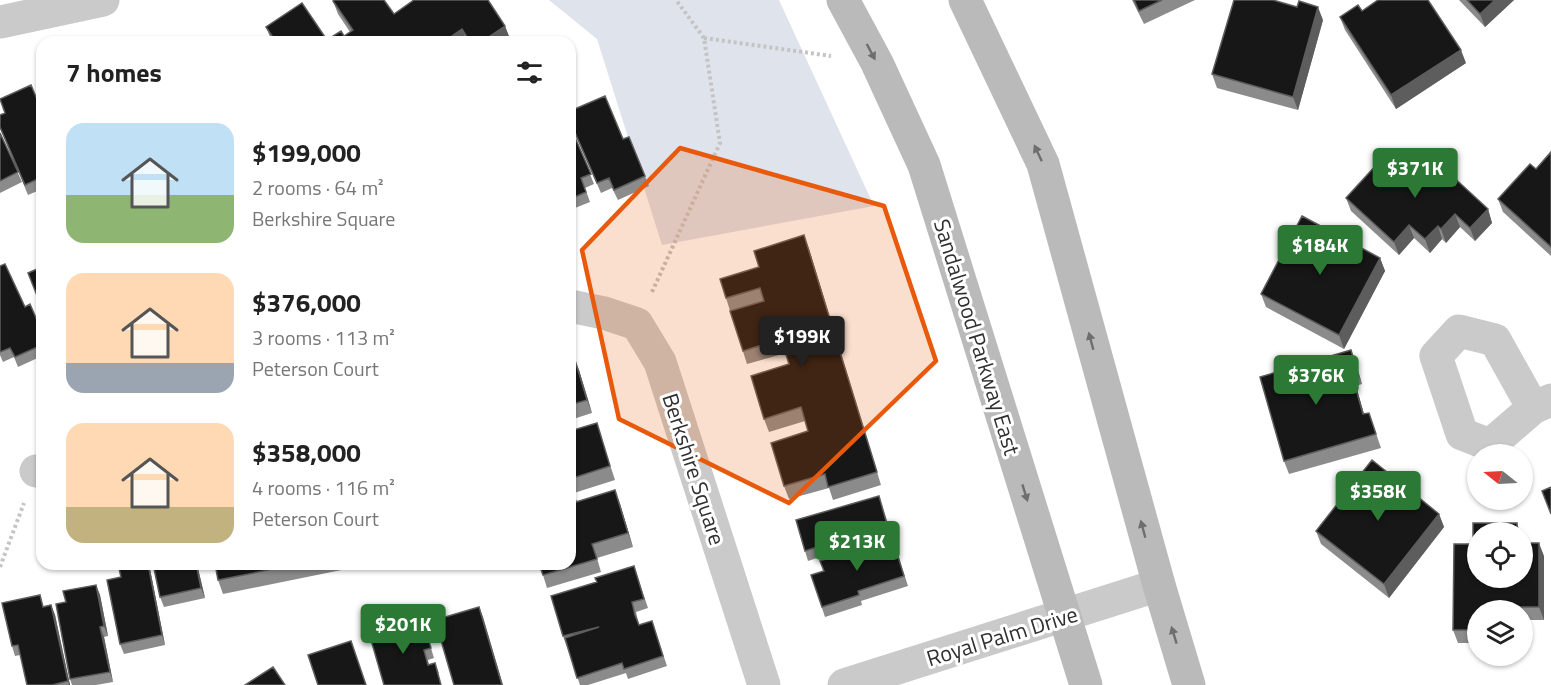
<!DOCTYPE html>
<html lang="en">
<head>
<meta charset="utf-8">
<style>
	body { margin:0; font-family:"Titillium Web",sans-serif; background:#f6f6f6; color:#222; height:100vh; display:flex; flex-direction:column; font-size:22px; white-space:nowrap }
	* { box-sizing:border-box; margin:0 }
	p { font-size:20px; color:#767676 }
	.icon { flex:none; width:33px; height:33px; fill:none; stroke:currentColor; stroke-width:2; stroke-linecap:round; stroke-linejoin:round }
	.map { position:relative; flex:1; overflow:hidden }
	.sheet { position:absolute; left:36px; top:36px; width:540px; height:534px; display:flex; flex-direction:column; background:#fff; border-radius:18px; box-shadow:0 2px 4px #0004 }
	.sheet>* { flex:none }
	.needle { width:39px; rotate:288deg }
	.buttons { position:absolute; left:1467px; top:444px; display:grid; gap:12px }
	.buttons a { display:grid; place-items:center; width:66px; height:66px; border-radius:50%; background:#fff; box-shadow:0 2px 4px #0004; font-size:30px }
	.price { position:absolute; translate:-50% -51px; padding:0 14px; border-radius:6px; background:#2b7935; color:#fff; font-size:20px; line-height:39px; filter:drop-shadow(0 2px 3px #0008) }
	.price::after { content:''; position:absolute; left:50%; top:36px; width:18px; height:14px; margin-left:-9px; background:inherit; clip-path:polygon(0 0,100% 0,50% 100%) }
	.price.active { background:#222; color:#fff }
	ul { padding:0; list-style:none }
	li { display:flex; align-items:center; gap:18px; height:150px; padding:0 30px }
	li span { display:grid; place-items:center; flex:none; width:168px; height:120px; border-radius:18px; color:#555 }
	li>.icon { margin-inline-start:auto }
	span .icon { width:72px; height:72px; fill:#fffc; stroke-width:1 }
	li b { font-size:26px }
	h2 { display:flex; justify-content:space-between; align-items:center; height:72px; padding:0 30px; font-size:26px }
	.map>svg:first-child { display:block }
	.green { fill:#dee3ec }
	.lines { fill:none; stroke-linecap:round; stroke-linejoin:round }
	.path { stroke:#c4c4c4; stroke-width:4; stroke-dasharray:3 3; stroke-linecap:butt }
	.minor { stroke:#cacaca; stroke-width:33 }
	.secondary { stroke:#bababa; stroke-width:33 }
	.wall { fill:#8b8b8b }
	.shaded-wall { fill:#5d5d5d }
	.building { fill:#171717; stroke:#5d5d5d; stroke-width:1.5 }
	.oneway { fill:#6e6e6e }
	.marked { fill:#e8590c; fill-opacity:0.2; stroke:#e8590c; stroke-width:4.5; stroke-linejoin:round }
	.labels { text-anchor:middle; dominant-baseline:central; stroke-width:6; stroke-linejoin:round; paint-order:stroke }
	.street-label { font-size:22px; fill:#303030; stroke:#fff }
</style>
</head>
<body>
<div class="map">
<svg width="1551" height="685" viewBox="0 0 1551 685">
	<rect width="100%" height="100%" fill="#fff"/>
	<!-- green -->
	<path class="green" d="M549,0H779L874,206L662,245L597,39Z"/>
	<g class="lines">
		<!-- path -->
		<path class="path" d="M704,38L831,56
			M652,292L720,143L704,38L676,0
			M0,567L24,503"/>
		<!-- minor -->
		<path class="minor" d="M0,22L103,0
			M570,306L604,313L637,324L660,362L764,685
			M1533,408L1495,340L1459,331L1436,356L1462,434L1490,445L1533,408L1551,400
			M36,471L42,470
			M844,685L1159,585"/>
		<!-- secondary -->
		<path class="secondary" d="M843,0L877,63L924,165L1086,685
			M965,0L1043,164L1159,585L1189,685"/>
	</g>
	<!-- wall -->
	<path class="wall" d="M412,0H488L505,26L510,39L506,42H272L266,27L327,40L344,36L350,32L338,14L333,1L394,14L412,1Z
		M1132,0H1195L1144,24Z
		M1459,0H1514L1485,27Z
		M1362,11L1466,63L1396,109L1345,30L1340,17Z
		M1323,20L1298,110L1217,88L1212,74Z
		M42,111V189L28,195L0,128V115Z
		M570,111L623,139L645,176L649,186L618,200L612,188L601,193L570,123Z
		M570,126L594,184L585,188L590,202L570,210Z
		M0,133L22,182L0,193Z
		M1551,152V256L1503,212L1498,199L1536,169Z
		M1396,180L1488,209L1492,223L1475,241L1460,227L1446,243L1442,239L1430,253L1414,238L1399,255L1351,211L1346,198Z
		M809,249L881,485L833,500L829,488L789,499L784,486L808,431L805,421L769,432L764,419L789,364L786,353L747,364L726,298L759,267Z
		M1380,258L1385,271L1344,349L1266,307L1261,294Z
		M0,266L25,307L42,332V356L18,367L14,357L3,362L0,355Z
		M570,358L579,370L592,413L570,420Z
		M1356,364L1362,384L1356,386L1364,414L1369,413L1381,448L1289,474L1284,461Z
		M570,431L601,437L615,480L574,493L577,502L620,504L633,547L597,558L601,572L547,588L543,575L570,564Z
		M882,505L908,586L861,601L862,605L825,617L811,575L824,571L827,558L826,555L808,561L805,551Z
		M1439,514L1444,527L1389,598L1321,544L1316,531Z
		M1478,532L1544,556V620H1522V610H1478V643H1458L1453,630L1473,544Z
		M118,564H149L165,645L124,654L120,644L121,577Z
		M153,564H197L205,598L164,607L160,597Z
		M215,564H371L223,594L218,580Z
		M634,566L648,608L636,612L639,625L652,621L667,666L628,679L626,673L588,685H580L563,636L597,582Z
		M96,585L100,595L108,636L104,637L113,682L96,685H72L70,679L66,602Z
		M51,605L55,615L70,685H27L20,655L15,656L12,646L44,606Z
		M394,618L399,632L424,625L434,658L428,660L429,665L435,663L439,673L384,685Z"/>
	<!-- shaded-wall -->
	<path class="shaded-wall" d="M1495,0H1514L1485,27L1480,14Z
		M1318,7L1323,20L1298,110L1293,97Z
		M505,26L510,39L506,42H481Z
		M462,29L467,42H443Z
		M1461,50L1466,63L1396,109L1391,95Z
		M1488,209L1492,223L1475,241L1470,228Z
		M1455,214L1460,227L1446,243L1441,229Z
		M1409,225L1414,238L1399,255L1394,242Z
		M1438,226L1442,239L1430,253L1425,239Z
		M804,235L809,249L881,485L877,472Z
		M1380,258L1385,271L1344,349L1339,335Z
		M1351,350L1356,364L1362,384L1357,371Z
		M574,357L579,370L592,413L587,400Z
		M1351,372L1356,386L1368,428L1363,414Z
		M615,490L620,504L633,547L628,533Z
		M1439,514L1444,527L1389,598L1384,584Z
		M1517,523L1520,532H1517Z
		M1539,543L1544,556V620L1539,607Z
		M148,564H149L165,645L162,635Z
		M196,564H197L205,598L201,588Z
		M96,585L100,595L108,636L104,626Z
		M51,605L55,615L70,685H69L68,681Z
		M479,607L483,617L503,685H502Z
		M100,627L104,637L113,682L110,672Z"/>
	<!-- building -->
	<path class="building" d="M334,0H384L394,14L414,0H488L505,26L481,42H470L462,29L443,42H276L266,27L302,3L327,40L341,31L344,36L353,30L333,1Z
		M1134,0H1162L1139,11Z
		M1234,0H1273L1297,7L1299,1L1318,7L1293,97L1212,74Z
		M1378,0H1428L1461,50L1391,95L1340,17L1358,5L1362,11Z
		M1467,0H1495L1480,14Z
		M31,85L42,111V177L25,185L0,127V115L5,113L0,99Z
		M605,96L623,139L629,137L645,176L614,190L609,178L597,183L570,121V111Z
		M570,126L591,174L581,178L586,192L570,199Z
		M0,133L18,172L0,181Z
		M1424,150L1488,209L1470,228L1455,214L1441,229L1438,226L1425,239L1409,225L1394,242L1346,198L1378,163L1396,180Z
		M1551,152V247L1498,199L1530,164L1536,169Z
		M1302,216L1380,258L1339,335L1261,294Z
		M804,235L877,472L828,487L825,474L784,486L771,443L808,431L801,407L764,419L751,376L789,364L781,339L743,351L730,311L764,301L760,288L726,298L720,279L759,267L754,251Z
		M5,264L25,307L30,304L42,332V345L15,357L10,348L0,352V266Z
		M42,267V308L28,273Z
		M1351,350L1357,371L1351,372L1363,414L1369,413L1376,434L1284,461L1260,377Z
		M574,357L587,400L570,405V358Z
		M597,423L610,466L570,479V431Z
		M1372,460L1439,514L1384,584L1316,531Z
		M570,482L576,502L615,490L628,533L592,544L597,559L543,575L539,564H570Z
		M1551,487V514L1542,491Z
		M879,496L890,535L826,554L823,545L805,551L796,520Z
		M1473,523H1517V532H1478V578H1522V543H1539V607H1496V610H1478V630H1453L1454,544H1473Z
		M892,537L904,576L858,591L859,595L822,607L811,575L824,571L820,561Z
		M118,564H148L162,635L120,644L107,580L121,577Z
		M153,564H196L201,588L160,597Z
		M215,564H298L218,580Z
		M634,566L644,599L632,602L635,615L639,625L652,621L663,656L624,669L622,663L577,678L565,638L599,627L563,636L551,596L597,582L595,578Z
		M96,585L104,626L100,627L110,672L70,679L56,604L66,602L63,591Z
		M40,595L43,607L51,605L68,681L52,685H27L18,645L12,646L2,603Z
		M479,607L502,685H454L435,620Z
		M394,618L398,633L424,625L431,648L424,650L428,665L435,663L441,685H384L367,626Z
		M351,641L366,685H318L308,655Z
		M273,667L285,685H245Z"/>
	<!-- one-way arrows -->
	<defs><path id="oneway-solid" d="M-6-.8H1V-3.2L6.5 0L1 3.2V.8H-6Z" transform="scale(1.5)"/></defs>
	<g class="oneway">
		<use href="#oneway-solid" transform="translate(871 52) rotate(62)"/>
		<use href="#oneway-solid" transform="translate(1038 153) rotate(-115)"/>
		<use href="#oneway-solid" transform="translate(1091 341) rotate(-105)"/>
		<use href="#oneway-solid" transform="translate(1025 493) rotate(73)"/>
		<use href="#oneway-solid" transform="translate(1143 529) rotate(-105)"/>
		<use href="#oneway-solid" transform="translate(1174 635) rotate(-107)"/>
	</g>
	<!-- marked area -->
	<path class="marked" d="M680,148L884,206L936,361L789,503L619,419L582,250Z"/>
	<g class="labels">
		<!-- street labels -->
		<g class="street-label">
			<text transform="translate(977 337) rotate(73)">Sandalwood Parkway East</text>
			<text transform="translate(694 469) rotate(72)">Berkshire Square</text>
			<text transform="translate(1002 636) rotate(-17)">Royal Palm Drive</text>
		</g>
	</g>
</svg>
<div class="buttons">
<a><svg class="needle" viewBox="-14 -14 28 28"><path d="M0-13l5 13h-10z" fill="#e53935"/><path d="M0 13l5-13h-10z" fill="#767676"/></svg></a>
<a><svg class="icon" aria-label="locate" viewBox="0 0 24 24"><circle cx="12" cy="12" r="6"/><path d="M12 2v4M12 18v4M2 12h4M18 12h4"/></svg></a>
<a><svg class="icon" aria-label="layers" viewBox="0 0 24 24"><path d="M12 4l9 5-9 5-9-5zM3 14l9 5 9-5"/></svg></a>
</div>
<b class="price" style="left:1415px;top:199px">$371K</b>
<b class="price" style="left:1320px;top:276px">$184K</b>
<b class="price active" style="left:802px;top:367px">$199K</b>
<b class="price" style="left:1316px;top:406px">$376K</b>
<b class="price" style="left:1378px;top:522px">$358K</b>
<b class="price" style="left:857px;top:572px">$213K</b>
<b class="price" style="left:403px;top:655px">$201K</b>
<section class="sheet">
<h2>7 homes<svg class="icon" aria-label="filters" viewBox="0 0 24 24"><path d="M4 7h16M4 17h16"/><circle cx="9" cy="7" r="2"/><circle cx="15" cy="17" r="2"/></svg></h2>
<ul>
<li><span style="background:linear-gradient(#bfe0f5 60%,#8fb573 0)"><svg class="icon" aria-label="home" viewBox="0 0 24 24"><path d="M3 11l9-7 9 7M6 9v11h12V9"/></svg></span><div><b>$199,000</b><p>2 rooms · 64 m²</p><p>Berkshire Square</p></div></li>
<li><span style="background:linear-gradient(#ffd9b3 75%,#9aa5b1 0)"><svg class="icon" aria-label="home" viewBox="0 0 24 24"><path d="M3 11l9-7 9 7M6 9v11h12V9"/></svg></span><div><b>$376,000</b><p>3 rooms · 113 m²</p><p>Peterson Court</p></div></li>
<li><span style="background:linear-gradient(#ffd9b3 70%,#c2b280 0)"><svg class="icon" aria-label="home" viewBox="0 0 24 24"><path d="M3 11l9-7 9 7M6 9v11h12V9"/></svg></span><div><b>$358,000</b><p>4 rooms · 116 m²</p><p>Peterson Court</p></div></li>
</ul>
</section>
</div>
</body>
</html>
